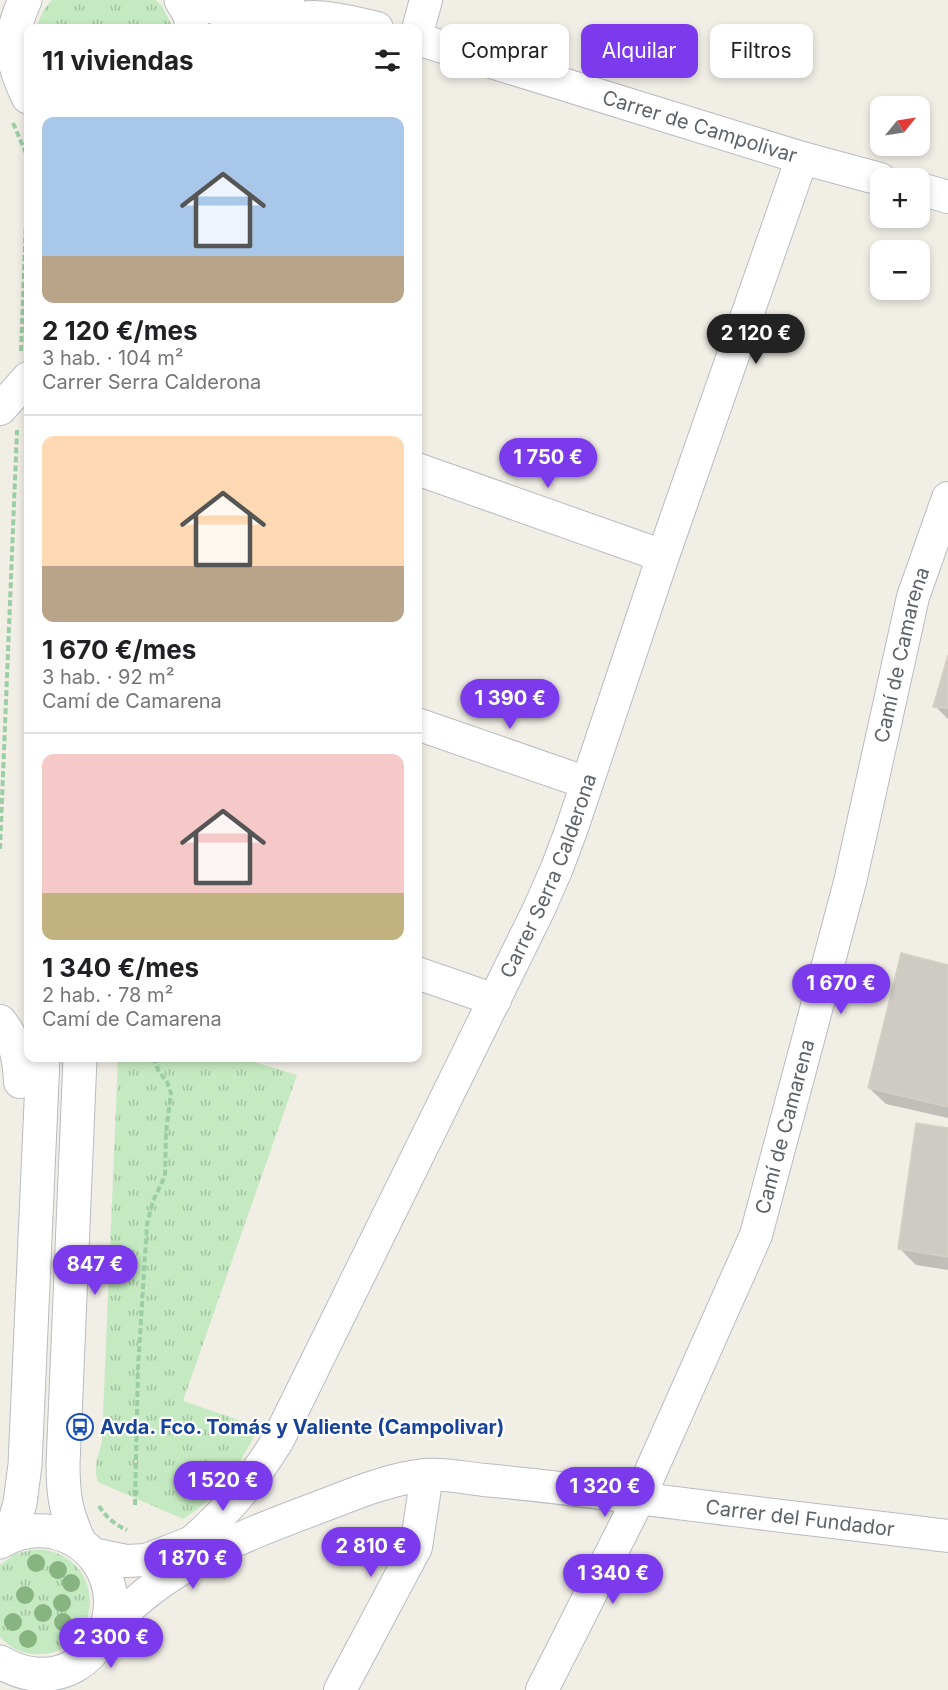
<!DOCTYPE html>
<html lang="es">
<head>
<meta charset="utf-8">
<style>
	body { margin:0; font-family:Inter,sans-serif; background:#f2f2f2; color:#202124; height:100vh; display:flex; flex-direction:column; font-size:22px; white-space:nowrap }
	* { box-sizing:border-box; margin:0 }
	p { font-size:20px; color:#757577 }
	.icon { flex:none; width:33px; height:33px; fill:none; stroke:currentColor; stroke-width:2; stroke-linecap:round; stroke-linejoin:round }
	.map { position:relative; flex:1; overflow:hidden }
	.details { position:absolute; left:24px; top:24px; width:398px; height:1038px; display:flex; flex-direction:column; background:#fff; border-radius:12px; box-shadow:0 3px 9px #0003 }
	.details>* { flex:none }
	.guide { position:absolute; left:440px; top:24px; width:418px; height:54px; display:flex; gap:12px }
	.needle { width:39px; rotate:60deg }
	.buttons { position:absolute; left:870px; top:96px; display:grid; gap:12px }
	.buttons a { display:grid; place-items:center; width:60px; height:60px; border-radius:12px; background:#fff; box-shadow:0 3px 9px #0003; font-size:30px }
	.price { position:absolute; translate:-50% -51px; padding:0 14px; border-radius:21px; background:#7c3aed; color:#fff; font-size:20px; line-height:39px; filter:drop-shadow(0 2px 3px #0008) }
	.price::after { content:''; position:absolute; left:50%; top:36px; width:18px; height:14px; margin-left:-9px; background:inherit; clip-path:polygon(0 0,100% 0,50% 100%) }
	.price.selected { background:#222; color:#fff }
	ul { padding:0; list-style:none }
	li { display:grid; align-content:center; gap:12px; height:318px; padding:0 18px }
	li+li { border-top:2px solid #e0e0e0 }
	li span { display:grid; place-items:center; height:186px; border-radius:12px; color:#555 }
	li>.icon { margin-inline-start:auto }
	span .icon { width:108px; height:108px; fill:#fffc; stroke-width:1 }
	li b { font-size:26px }
	h2 { display:flex; justify-content:space-between; align-items:center; height:72px; padding:0 18px; font-size:26px }
	.pill { padding:0 21px; border-radius:12px; background:#fff; box-shadow:0 3px 9px #0003; font-size:21px; line-height:54px }
	.pill.selected { background:#7c3aed; color:#fff }
	.map>svg:first-child { display:block }
	.grass { fill:url(#grass-tufts) }
	.shadow { fill:#0003 }
	.building { fill:#cecbc5; stroke:#d6cfc4; stroke-width:1.5 }
	.lines { fill:none; stroke-linecap:round; stroke-linejoin:round }
	.minor-casing { stroke:#b8bcc0; stroke-width:34 }
	.secondary-casing { stroke:#b7bcc1; stroke-width:35 }
	.path { stroke:#9bcea5; stroke-width:4; stroke-dasharray:6 3; stroke-linecap:butt }
	.minor { stroke:#fff; stroke-width:32 }
	.secondary { stroke:#fff; stroke-width:33 }
	.tree { fill:#88b481 }
	.labels { text-anchor:middle; dominant-baseline:central; stroke-width:4.5; stroke-linejoin:round; paint-order:stroke }
	.street-label { font-size:20px; fill:#5d6368; stroke:#fff }
	.transit-label { font-size:20px; font-weight:bold; fill:#164399; stroke:#fff; text-anchor:start }
</style>
</head>
<body>
<div class="map">
<svg width="948" height="1690" viewBox="0 0 948 1690">
	<defs>
		<pattern id="grass-tufts" width="24" height="20" patternUnits="userSpaceOnUse" patternTransform="scale(1.5)"><rect width="24" height="20" fill="#c5eac1"/><path d="M3 7l-1-3M5 7V3M7 7l1-3M15 17l-1-3M17 17v-4M19 17l1-3" fill="none" stroke="#a3c1a1"/></pattern>
	</defs>
	<rect width="100%" height="100%" fill="#f1eee6"/>
	<!-- grass -->
	<path class="grass" d="M52,0H156L162,6L173,28H35L45,8Z
		M118,1058H241L297,1075L183,1401L259,1427C239,1466 220,1496 183,1519L98,1482C92,1464 100,1456 102,1439Z
		M31,1550C37,1550 44,1549 50,1551C99,1564 104,1627 59,1650C51,1654 41,1655 32,1654C19,1652 9,1647 0,1637V1565L15,1554Z"/>
	<!-- shadow -->
	<path class="shadow" d="M948,661V719L935,706Z
		M948,967V1118L886,1104L869,1088Z
		M948,1129V1270L916,1265L900,1249Z"/>
	<!-- building -->
	<path class="building" d="M948,655V708L933,707Z
		M901,953L948,965V1107L868,1088Z
		M916,1123L948,1128V1257L898,1249Z"/>
	<g class="lines">
		<defs>
			<g id="minor">
				<path d="M194,0C228,18 253,9 288,2"/>
				<path d="M257,28C304,11 330,16 377,28"/>
				<path d="M417,33L426,0"/>
				<path id="s1" d="M417,39L802,158L880,179"/>
				<path d="M920,189L948,197"/>
				<path d="M0,409L28,378"/>
				<path d="M417,469L663,556"/>
				<path d="M417,724L587,783"/>
				<path d="M417,973L495,1000"/>
				<path d="M0,1021C15,1039 19,1058 20,1082"/>
				<path id="s2" d="M192,1542C228,1511 253,1480 278,1440L539,909L557,868L572,828L663,556L802,158"/>
				<path d="M92,1554L126,1561L146,1560L195,1541"/>
				<path id="s3" d="M105,1633C159,1568 239,1537 317,1508C351,1495 388,1479 425,1475C443,1473 466,1478 484,1480C528,1484 571,1489 615,1495C726,1510 837,1522 948,1536"/>
				<path d="M340,1690L416,1547L427,1475"/>
				<path id="s4" d="M542,1690L639,1498L756,1235L850,882L913,597L948,498"/>
			</g>
			<path id="secondary" d="M25,0C7,39 10,59 28,97
				M181,0L190,15L192,28
				M80,1058L63,1464C63,1496 66,1514 80,1543
				M4,1540L16,1517L20,1503L25,1465L43,1058
				M0,1542C16,1532 35,1529 53,1532C72,1536 87,1546 98,1562C131,1610 95,1680 35,1674C22,1673 11,1668 0,1662"/>
		</defs>
		<!-- minor casing -->
		<use href="#minor" class="minor-casing"/>
		<!-- secondary casing -->
		<use href="#secondary" class="secondary-casing"/>
		<!-- path -->
		<path class="path" d="M13,123L28,158
			M21,351L28,169
			M0,849L17,430
			M135,1505L138,1368L147,1224L153,1201L165,1176L166,1132L171,1093L167,1082L158,1070L154,1058
			M99,1506C106,1517 115,1525 127,1530"/>
		<!-- minor -->
		<use href="#minor" class="minor"/>
		<!-- secondary -->
		<use href="#secondary" class="secondary"/>
	</g>
	<!-- trees -->
	<g class="tree">
		<circle cx="36" cy="1563" r="9"/>
		<circle cx="58" cy="1570" r="9"/>
		<circle cx="71" cy="1583" r="9"/>
		<circle cx="25" cy="1595" r="9"/>
		<circle cx="62" cy="1603" r="9"/>
		<circle cx="43" cy="1613" r="9"/>
		<circle cx="13" cy="1622" r="9"/>
		<circle cx="63" cy="1622" r="9"/>
		<circle cx="28" cy="1639" r="9"/>
	</g>
	<!-- icons -->
	<defs>
		<symbol id="bus-ring" viewBox="-11 -11 22 22"><circle r="9.5" fill="#fff" stroke="#1a4fb4" stroke-width="1.5"/><path d="M-5-6H5V4H4V6H2V4H-2V6H-4V4H-5ZM-3.5-4V0h7V-4ZM-3.5 1.2v1.5H-2V1.2ZM2 1.2v1.5H3.5V1.2Z" fill="#1a4fb4"/></symbol>
	</defs>
	<g fill-rule="evenodd">
		<use href="#bus-ring" x="65" y="1412" width="30" height="30"/>
	</g>
	<g class="labels">
		<!-- street labels -->
		<g class="street-label">
			<text stroke="none"><textPath href="#s1" startOffset="296">Carrer de Campolivar</textPath></text>
			<text stroke="none"><textPath href="#s4" startOffset="1101">Camí de Camarena</textPath></text>
			<text stroke="none"><textPath href="#s2" startOffset="760">Carrer Serra Calderona</textPath></text>
			<text stroke="none"><textPath href="#s4" startOffset="615">Camí de Camarena</textPath></text>
			<text stroke="none"><textPath href="#s3" startOffset="740">Carrer del Fundador</textPath></text>
		</g>
		<!-- transit labels -->
		<g class="transit-label">
			<text x="100" y="1427">Avda. Fco. Tomás y Valiente (Campolivar)</text>
		</g>
	</g>
</svg>
<div class="buttons">
<a><svg class="needle" viewBox="-14 -14 28 28"><path d="M0-13l5 13h-10z" fill="#e53935"/><path d="M0 13l5-13h-10z" fill="#757577"/></svg></a>
<a>+</a>
<a>−</a>
</div>
<b class="price selected" style="left:756px;top:365px">2 120 €</b>
<b class="price" style="left:548px;top:489px">1 750 €</b>
<b class="price" style="left:510px;top:730px">1 390 €</b>
<b class="price" style="left:841px;top:1015px">1 670 €</b>
<b class="price" style="left:95px;top:1296px">847 €</b>
<b class="price" style="left:223px;top:1512px">1 520 €</b>
<b class="price" style="left:605px;top:1518px">1 320 €</b>
<b class="price" style="left:371px;top:1578px">2 810 €</b>
<b class="price" style="left:193px;top:1590px">1 870 €</b>
<b class="price" style="left:613px;top:1605px">1 340 €</b>
<b class="price" style="left:111px;top:1669px">2 300 €</b>
<div class="guide">
<a class="pill">Comprar</a>
<a class="pill selected">Alquilar</a>
<a class="pill">Filtros</a>
</div>
<section class="details">
<h2>11 viviendas<svg class="icon" aria-label="filters" viewBox="0 0 24 24"><path d="M4 7h16M4 17h16"/><circle cx="9" cy="7" r="2"/><circle cx="15" cy="17" r="2"/></svg></h2>
<ul>
<li><span style="background:linear-gradient(#a9c7e8 75%,#b9a48a 0)"><svg class="icon" aria-label="home" viewBox="0 0 24 24"><path d="M3 11l9-7 9 7M6 9v11h12V9"/></svg></span><div><b>2 120 €/mes</b><p>3 hab. · 104 m²</p><p>Carrer Serra Calderona</p></div></li>
<li><span style="background:linear-gradient(#ffd9b3 70%,#b9a48a 0)"><svg class="icon" aria-label="home" viewBox="0 0 24 24"><path d="M3 11l9-7 9 7M6 9v11h12V9"/></svg></span><div><b>1 670 €/mes</b><p>3 hab. · 92 m²</p><p>Camí de Camarena</p></div></li>
<li><span style="background:linear-gradient(#f6c9c9 75%,#c2b280 0)"><svg class="icon" aria-label="home" viewBox="0 0 24 24"><path d="M3 11l9-7 9 7M6 9v11h12V9"/></svg></span><div><b>1 340 €/mes</b><p>2 hab. · 78 m²</p><p>Camí de Camarena</p></div></li>
</ul>
</section>
</div>
</body>
</html>
